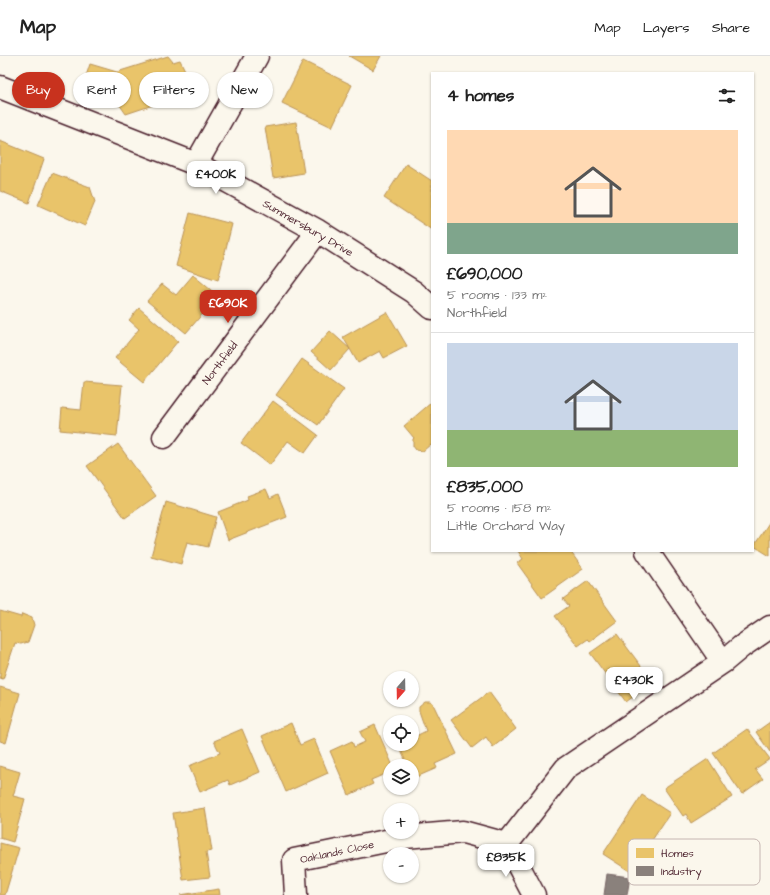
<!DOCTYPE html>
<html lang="en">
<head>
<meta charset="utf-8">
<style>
	body { margin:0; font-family:"Architects Daughter",sans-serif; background:#f2f2f2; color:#222; height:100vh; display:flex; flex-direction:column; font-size:15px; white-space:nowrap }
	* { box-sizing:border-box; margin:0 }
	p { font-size:13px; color:#767676 }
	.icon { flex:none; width:22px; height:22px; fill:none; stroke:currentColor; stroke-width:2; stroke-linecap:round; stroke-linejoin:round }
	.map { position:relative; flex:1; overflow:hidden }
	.drawer { position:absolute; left:431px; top:16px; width:323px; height:480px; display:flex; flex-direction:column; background:#fff; border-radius:0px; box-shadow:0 1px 3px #0004 }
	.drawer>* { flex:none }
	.top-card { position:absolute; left:12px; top:16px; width:359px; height:36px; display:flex; gap:8px }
	.needle { width:26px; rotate:200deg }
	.fabs { position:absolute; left:383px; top:615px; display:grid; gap:8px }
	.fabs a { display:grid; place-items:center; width:36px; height:36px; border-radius:50%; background:#fff; box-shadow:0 1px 3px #0004; font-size:20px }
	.price { position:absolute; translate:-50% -34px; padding:0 9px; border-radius:8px; background:#fff; color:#222; font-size:13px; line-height:26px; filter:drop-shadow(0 1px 2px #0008) }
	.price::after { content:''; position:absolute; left:50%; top:24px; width:12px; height:9px; margin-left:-6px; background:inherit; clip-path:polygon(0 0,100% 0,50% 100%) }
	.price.active { background:#c8321e; color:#fff }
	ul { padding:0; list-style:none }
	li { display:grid; align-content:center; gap:8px; height:212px; padding:0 16px }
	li+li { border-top:1px solid #e0e0e0 }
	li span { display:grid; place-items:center; height:124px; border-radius:0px; color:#555 }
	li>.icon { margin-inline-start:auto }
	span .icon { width:72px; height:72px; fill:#fffc; stroke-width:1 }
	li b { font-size:17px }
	h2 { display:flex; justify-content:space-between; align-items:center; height:48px; padding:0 16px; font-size:17px }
	.pill { padding:0 14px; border-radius:18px; background:#fff; box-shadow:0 1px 3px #0004; font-size:14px; line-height:36px }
	.pill.active { background:#c8321e; color:#fff }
	header { display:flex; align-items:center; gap:24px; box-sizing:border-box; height:56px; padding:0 20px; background:#fff; border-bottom:1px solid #e0e0e0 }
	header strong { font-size:19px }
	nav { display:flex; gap:22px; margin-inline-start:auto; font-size:14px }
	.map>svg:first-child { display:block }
	.homes { fill:#e9c46a; stroke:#b99257 }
	.industry { fill:#8a817c; stroke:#776464 }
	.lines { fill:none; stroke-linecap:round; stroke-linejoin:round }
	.minor-casing { stroke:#4a1f2b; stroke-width:25 }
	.minor { stroke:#fbf7ec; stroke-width:22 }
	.labels { text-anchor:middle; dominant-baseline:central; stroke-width:4; stroke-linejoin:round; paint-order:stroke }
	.street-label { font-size:11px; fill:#4a1f2b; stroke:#fbf7ec }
	.key { fill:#fbf7ec; stroke:#c6b6b2; stroke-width:1 }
	.key-label { font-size:11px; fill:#4a1f2b }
</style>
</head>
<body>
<header>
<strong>Map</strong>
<nav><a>Map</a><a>Layers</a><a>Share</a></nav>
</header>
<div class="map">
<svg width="770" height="839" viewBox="0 0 770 839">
	<rect width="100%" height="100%" fill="#fbf7ec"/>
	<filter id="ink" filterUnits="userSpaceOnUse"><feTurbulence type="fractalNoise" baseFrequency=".025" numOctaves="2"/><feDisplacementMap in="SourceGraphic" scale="8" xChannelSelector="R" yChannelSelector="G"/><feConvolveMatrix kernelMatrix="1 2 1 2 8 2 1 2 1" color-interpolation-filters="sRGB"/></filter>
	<g filter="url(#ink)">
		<!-- homes -->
		<path class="homes" d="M168,0L173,6L180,4L195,35L126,58L117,45L82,32L90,8L117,16Z
			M349,0H381L373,14Z
			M303,5L352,29L332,71L282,47Z
			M296,66L304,117L273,122L265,71Z
			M0,85L44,103L29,147L0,135Z
			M406,108L432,125V174L384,142Z
			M52,117L90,131L95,146L85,170L38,149Z
			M190,157L232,168L218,224L176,210Z
			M193,219L218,240L186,277L147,245L162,228L176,239Z
			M139,252L178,285L144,326L115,302L139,273L129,264Z
			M387,256L407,290L384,302L380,295L358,307L343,281Z
			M330,275L350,293L331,314L311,296Z
			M302,303L344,333L318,369L276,339Z
			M84,326L122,329L117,380L60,374L62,352L81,354Z
			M273,345L318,379L305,397L288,385L270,409L241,387Z
			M432,346V389L431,388L423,395L416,394L413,390V383L414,382L404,370Z
			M118,388L156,440L125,462L87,410Z
			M266,433L270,442L278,438L287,461L228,484L218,456L248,444L247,440Z
			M166,446L216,461L208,491L187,486L181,508L151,500Z
			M770,465V500L754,490Z
			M518,495H570L583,513L542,542L517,507L523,503Z
			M588,525L617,565L590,585L588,583L578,590L555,560L569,550L563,543Z
			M0,555L21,561L22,558L32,562L34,569L28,586L21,588L15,587L3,623L0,622Z
			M617,578L653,626L626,646L590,597Z
			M0,631L20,637L6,687L0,685Z
			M489,636L516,673L493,691L486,681L472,692L451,664Z
			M425,646H430L433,648L457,698L435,708L437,712L414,722L412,719V710H408L398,688H412V682L426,675L419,655V651Z
			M770,666V696L756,676Z
			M291,667L300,689L314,683L328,717L286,736L262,680Z
			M375,669L393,710H390V716L371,724L373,728L349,739L330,695L352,685L354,691L365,686L360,676Z
			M242,673L260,716L230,729L228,724L200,736L189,710L220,697L214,685Z
			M747,673L770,703L755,713L763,723L742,738L713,697Z
			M708,703L732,741L691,767L686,758L683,760L664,732Z
			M0,710L20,716L13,740L25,743L13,786L0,782Z
			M642,739L670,757L631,816L603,798Z
			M205,752L212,795L206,796L210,821L183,824L173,757Z
			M0,787L19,792L5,839H0Z
			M219,833L220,839H180Z"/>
		<!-- industry -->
		<path class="industry" d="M607,818L630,821L627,839H604Z"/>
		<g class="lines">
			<defs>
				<path id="minor" d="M0,31L196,108L318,175L414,236L432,252
					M196,108L257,0
					M164,381L318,175
					M723,606L741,591L770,571
					M507,788L566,712L723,606L647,495
					M507,788L534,839
					M296,839L294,804L405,781L463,776L507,788"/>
			</defs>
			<!-- minor casing -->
			<use href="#minor" class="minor-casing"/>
			<!-- minor -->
			<use href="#minor" class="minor"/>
		</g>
	</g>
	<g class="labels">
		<!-- street labels -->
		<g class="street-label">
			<text transform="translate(308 172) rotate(30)">Summersbury Drive</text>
			<text transform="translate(220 307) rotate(-53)">Northfield</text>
			<text transform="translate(337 796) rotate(-12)">Oaklands Close</text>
		</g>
	</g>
	<!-- legend -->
	<rect x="628" y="783" width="132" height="46" rx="6" class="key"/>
	<rect x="636" y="792" width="18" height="10" fill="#e9c46a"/>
	<rect x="636" y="810" width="18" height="10" fill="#8a817c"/>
	<g class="key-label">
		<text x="661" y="801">Homes</text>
		<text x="661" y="819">Industry</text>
	</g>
</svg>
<div class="fabs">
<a><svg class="needle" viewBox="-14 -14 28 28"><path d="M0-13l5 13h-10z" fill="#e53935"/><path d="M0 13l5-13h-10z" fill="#767676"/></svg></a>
<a><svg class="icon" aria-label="locate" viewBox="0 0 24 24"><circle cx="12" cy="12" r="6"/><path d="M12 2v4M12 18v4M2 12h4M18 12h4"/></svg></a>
<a><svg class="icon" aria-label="layers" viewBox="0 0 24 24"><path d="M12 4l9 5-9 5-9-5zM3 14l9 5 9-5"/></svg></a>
<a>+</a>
<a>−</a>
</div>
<b class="price" style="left:216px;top:139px">£400K</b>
<b class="price active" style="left:228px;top:268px">£690K</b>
<b class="price" style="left:634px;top:645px">£430K</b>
<b class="price" style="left:506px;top:822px">£835K</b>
<div class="top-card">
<a class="pill active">Buy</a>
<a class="pill">Rent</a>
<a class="pill">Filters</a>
<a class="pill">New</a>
</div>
<section class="drawer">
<h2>4 homes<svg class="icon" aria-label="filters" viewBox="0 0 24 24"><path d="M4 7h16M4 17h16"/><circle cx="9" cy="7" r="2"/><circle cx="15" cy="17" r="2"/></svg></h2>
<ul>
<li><span style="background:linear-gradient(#ffd9b3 75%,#7fa58c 0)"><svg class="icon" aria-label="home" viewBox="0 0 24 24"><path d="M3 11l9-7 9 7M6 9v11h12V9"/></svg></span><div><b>£690,000</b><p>5 rooms · 133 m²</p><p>Northfield</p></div></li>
<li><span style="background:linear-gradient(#c9d6e8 70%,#8fb573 0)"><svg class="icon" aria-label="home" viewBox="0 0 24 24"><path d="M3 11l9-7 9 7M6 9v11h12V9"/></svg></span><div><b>£835,000</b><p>5 rooms · 158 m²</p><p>Little Orchard Way</p></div></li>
</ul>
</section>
</div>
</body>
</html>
